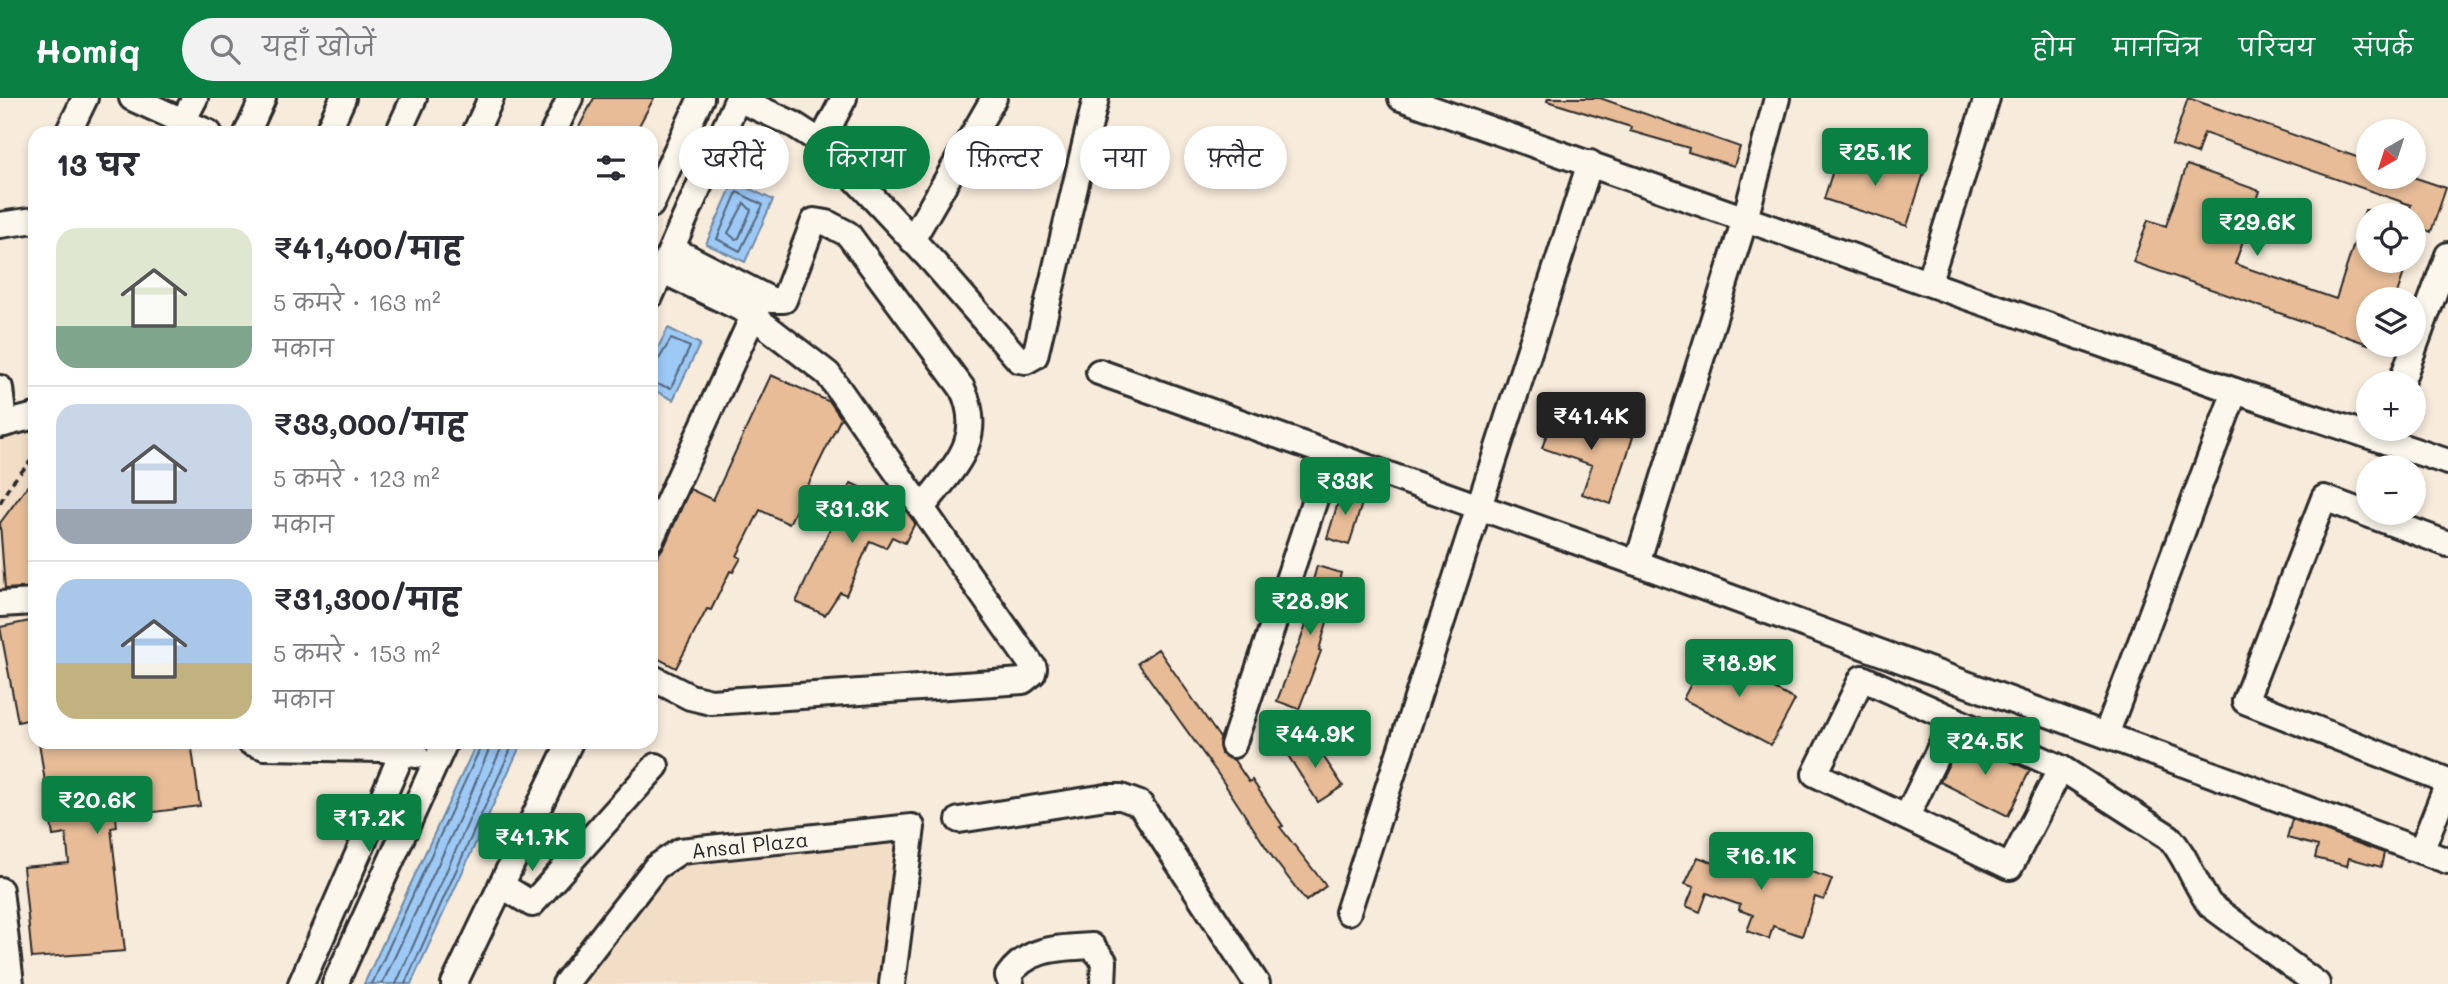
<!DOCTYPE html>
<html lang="hi">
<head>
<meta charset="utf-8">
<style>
	body { margin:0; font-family:Mali,"Playpen Sans Deva",sans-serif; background:#f2f2f3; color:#2b2b33; height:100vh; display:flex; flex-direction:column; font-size:26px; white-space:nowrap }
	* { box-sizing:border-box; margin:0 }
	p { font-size:23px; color:#7c7c81 }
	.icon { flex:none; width:38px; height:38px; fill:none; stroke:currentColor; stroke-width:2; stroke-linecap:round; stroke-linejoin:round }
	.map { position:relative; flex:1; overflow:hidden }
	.side { position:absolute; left:28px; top:28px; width:630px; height:623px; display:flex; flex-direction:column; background:#fff; border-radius:21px; box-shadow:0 4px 10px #0003 }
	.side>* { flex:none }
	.banner { position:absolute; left:679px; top:28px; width:665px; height:63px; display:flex; gap:14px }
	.needle { width:46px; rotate:219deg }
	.tools { position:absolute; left:2356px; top:21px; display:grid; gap:14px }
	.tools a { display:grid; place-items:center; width:70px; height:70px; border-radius:50%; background:#fff; box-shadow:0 4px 10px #0003; font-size:35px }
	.price { position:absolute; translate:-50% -60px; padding:0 16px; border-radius:7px; background:#0b8043; color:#fff; font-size:23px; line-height:46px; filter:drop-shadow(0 2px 4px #0008) }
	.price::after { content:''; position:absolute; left:50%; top:42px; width:21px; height:16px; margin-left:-10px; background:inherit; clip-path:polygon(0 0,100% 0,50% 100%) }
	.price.active { background:#222; color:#fff }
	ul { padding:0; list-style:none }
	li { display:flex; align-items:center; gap:21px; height:175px; padding:0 28px }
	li+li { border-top:2px solid #e1e1e2 }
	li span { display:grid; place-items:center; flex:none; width:196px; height:140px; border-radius:21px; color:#555 }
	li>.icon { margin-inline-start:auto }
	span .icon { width:84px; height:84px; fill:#fffc; stroke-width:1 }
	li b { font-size:30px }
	h2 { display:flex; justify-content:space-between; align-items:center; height:84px; padding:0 28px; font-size:30px }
	.tag { padding:0 24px; border-radius:32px; background:#fff; box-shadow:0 4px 10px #0003; font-size:24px; line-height:63px }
	.tag.active { background:#0b8043; color:#fff }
	header { display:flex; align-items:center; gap:42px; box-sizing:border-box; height:98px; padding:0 35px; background:#0b8043; color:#fff }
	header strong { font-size:33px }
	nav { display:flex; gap:38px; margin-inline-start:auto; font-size:24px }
	.search { width:490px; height:63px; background:#f2f2f3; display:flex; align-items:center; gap:18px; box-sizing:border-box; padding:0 24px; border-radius:38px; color:#7c7c81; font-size:26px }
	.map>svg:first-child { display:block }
	.built { fill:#f2ddc7 }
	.water { fill:#9cc9f6; stroke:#6f8aa5; stroke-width:2 }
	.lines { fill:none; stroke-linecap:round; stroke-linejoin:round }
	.shore { stroke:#586a7c; stroke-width:2 }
	.building { fill:#e7bc97; stroke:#2b2b2b; stroke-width:2 }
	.minor-casing { stroke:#2b2b2b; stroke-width:30 }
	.path { stroke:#2b2b2b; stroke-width:3.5; stroke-dasharray:7 5; stroke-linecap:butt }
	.minor { stroke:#fbf7ec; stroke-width:24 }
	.labels { text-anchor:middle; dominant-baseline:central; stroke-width:5; stroke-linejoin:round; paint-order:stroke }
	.street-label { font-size:21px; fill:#2b2b2b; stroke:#fbf7ec }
</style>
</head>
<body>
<header>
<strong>Homiq</strong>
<div class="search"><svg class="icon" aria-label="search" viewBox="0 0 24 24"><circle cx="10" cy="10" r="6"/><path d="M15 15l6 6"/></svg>यहाँ खोजें</div>
<nav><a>होम</a><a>मानचित्र</a><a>परिचय</a><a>संपर्क</a></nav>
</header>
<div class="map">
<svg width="2448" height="886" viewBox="0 0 2448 886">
	<rect width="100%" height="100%" fill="#f7ebdb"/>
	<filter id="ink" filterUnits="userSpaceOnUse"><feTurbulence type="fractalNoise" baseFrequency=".0143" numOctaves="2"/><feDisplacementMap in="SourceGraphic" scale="14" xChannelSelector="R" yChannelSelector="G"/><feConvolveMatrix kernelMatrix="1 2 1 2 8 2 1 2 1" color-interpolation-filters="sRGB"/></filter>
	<g filter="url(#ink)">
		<!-- built -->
		<path class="built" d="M35,331V519L0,524V341Z
			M904,732L889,886H553L666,743Z"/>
		<!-- water -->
		<path class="water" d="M734,83L773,102L745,164L706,146Z
			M668,230L700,246L673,302L651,291V263Z
			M477,644H522L411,886H364Z"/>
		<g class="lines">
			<!-- shore -->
			<path class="shore" d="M737,94L763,107L740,153L717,141Z
				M744,105L751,112L739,140L735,141L728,135Z
				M651,264L659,261L671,241L690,249L671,290L651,285
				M372,886L483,644
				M382,886L470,698L492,644
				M396,886L504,644
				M405,886L514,644"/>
		</g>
		<!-- building -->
		<path class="building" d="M594,0H654L635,35H576Z
			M1548,0H1600L1740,49L1734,68L1688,54L1689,50L1630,33L1631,29L1547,3Z
			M2188,0L2368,63V79H2413L2446,90L2431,134L2413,127V117H2408L2411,107L2204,35L2197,56L2172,47Z
			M1838,56L1877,69L1880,60L1924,75L1907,128L1824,101Z
			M2187,67L2260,93L2235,166L2336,201L2365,112H2368V163H2408L2395,201H2368V246L2133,164L2148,122L2166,128Z
			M771,277L830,304L841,320L789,426L760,412L737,458L741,460L733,474L730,473L711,512L707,511L676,570L651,557V467L665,447L690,391L713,402Z
			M1555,312L1633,339L1611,406L1582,396L1592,367L1542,350Z
			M35,378V489L5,491L0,425Z
			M851,385L903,409L915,425L905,445L892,439L886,450L870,443L846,497L840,494L825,517L796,504Z
			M1342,392L1364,399L1349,447L1327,440Z
			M1317,468L1341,475L1319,552L1321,553L1299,611L1277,603L1306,527L1301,525Z
			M35,522V620L18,624L0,529Z
			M1158,551L1220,640L1221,656L1234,662L1249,684L1252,682L1283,728L1280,729L1326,788L1306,803L1273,760L1218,676L1138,565Z
			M1707,555L1795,602L1771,647L1683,601Z
			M1311,640L1343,688L1318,704L1287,656Z
			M1961,641L2030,672L2008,718L1940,684Z
			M39,644H191L200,708L116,719L117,729L111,730L125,853L32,860L23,769L69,765L66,736L53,738Z
			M2292,721L2384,755L2381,769L2349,760L2347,768L2315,760L2318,748L2287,740Z
			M1751,753L1832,781L1824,802L1815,799L1802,838L1773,828L1769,841L1747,833L1753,817L1739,812L1740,807L1707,795L1700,814L1686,808L1694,789L1685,786L1698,759L1743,776Z"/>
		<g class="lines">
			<defs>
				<g id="minor">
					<path d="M132,0L209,35"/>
					<path d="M1401,0L2235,293L2448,364"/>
					<path d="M738,1L793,26L821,44L934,165L1019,262L1026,263L1035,258L1096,0"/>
					<path d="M183,23L195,0"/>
					<path d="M68,35L85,0"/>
					<path d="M247,35L263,0"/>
					<path d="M327,35L343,0"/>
					<path d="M398,35L414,0"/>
					<path d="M475,35L491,0"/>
					<path d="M553,35L570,0"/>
					<path d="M821,44L844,0"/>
					<path d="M651,107L701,0"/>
					<path d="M0,127L35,122"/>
					<path d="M912,142L994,0"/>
					<path d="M672,151L771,202H784L814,123L827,125L848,136L962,290C987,343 952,370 922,410"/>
					<path d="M1929,183L1987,0"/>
					<path d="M651,197L738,0"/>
					<path d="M1099,274L1637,465L2448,763"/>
					<path d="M2401,285L2448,157"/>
					<path d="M0,290L4,326"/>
					<path d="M0,327L35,318"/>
					<path d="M651,441L760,203"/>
					<path d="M2448,446L2324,400L2245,603L2448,683"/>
					<path d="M1637,465L1745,121L1777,0"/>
					<path d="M0,506L35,504"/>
					<path d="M651,579L690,599L711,604L1023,583L1033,575L1034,570L828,276L748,214L663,173"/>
					<path d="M2106,637L2235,293"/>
					<path d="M250,644L265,649L381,651L416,657"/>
					<path d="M1233,647L1330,356"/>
					<path d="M2061,670L2010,769L1815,676L1862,580L2061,670L2169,739C2187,759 2194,785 2210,807L2317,886"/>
					<path d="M1907,718L1954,621"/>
					<path d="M959,722L1106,699H1121L1140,706L1257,886"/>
					<path d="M2421,753L2448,685"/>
					<path d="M501,787L532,806L656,668"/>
					<path d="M0,792L11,886"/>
					<path d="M1348,814L1590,65"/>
					<path d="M301,886L407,644"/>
					<path d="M335,886L445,644"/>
					<path d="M454,886L570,644"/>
					<path id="s1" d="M565,886L656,769L680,753L912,729L892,886"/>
					<path d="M1011,886L1008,878C1028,849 1060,850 1092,848L1104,863L1103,886"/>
				</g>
			</defs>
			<!-- minor casing -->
			<use href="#minor" class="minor-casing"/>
			<!-- path -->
			<path class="path" d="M0,405L10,387L35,358"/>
			<!-- minor -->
			<use href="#minor" class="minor"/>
		</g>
	</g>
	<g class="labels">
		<!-- street labels -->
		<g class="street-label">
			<text stroke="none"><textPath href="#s1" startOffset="247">Ansal Plaza</textPath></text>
		</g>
	</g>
</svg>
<div class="tools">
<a><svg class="needle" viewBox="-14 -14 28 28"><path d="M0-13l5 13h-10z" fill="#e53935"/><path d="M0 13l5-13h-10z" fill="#7c7c81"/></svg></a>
<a><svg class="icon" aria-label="locate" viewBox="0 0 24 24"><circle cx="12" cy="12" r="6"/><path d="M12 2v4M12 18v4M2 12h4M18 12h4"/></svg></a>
<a><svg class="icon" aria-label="layers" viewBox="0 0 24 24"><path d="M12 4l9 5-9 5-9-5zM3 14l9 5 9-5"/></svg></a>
<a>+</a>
<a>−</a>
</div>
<b class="price" style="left:1875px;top:90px">₹25.1K</b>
<b class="price" style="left:2257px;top:160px">₹29.6K</b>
<b class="price active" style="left:1591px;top:354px">₹41.4K</b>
<b class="price" style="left:1345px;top:419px">₹33K</b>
<b class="price" style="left:852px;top:447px">₹31.3K</b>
<b class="price" style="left:1310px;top:539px">₹28.9K</b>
<b class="price" style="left:1739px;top:601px">₹18.9K</b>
<b class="price" style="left:1315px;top:672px">₹44.9K</b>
<b class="price" style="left:1985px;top:679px">₹24.5K</b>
<b class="price" style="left:97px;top:738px">₹20.6K</b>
<b class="price" style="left:369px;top:756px">₹17.2K</b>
<b class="price" style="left:532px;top:775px">₹41.7K</b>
<b class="price" style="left:1761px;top:794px">₹16.1K</b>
<div class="banner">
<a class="tag">खरीदें</a>
<a class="tag active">किराया</a>
<a class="tag">फ़िल्टर</a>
<a class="tag">नया</a>
<a class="tag">फ़्लैट</a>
</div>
<section class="side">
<h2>13 घर<svg class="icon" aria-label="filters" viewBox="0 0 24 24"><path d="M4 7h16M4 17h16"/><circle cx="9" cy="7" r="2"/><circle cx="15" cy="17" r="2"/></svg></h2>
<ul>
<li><span style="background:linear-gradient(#dfe7d0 70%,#7fa58c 0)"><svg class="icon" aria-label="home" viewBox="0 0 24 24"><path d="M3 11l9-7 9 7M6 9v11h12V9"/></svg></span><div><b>₹41,400/माह</b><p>5 कमरे · 163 m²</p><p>मकान</p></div></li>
<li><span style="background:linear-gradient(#c9d6e8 75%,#9aa5b1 0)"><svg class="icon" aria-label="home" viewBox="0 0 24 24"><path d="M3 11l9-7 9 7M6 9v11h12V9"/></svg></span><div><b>₹33,000/माह</b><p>5 कमरे · 123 m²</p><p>मकान</p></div></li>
<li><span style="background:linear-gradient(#a9c7e8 60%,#c2b280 0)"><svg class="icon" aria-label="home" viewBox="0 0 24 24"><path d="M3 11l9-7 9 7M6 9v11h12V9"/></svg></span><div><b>₹31,300/माह</b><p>5 कमरे · 153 m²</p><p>मकान</p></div></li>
</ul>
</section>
</div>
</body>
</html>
